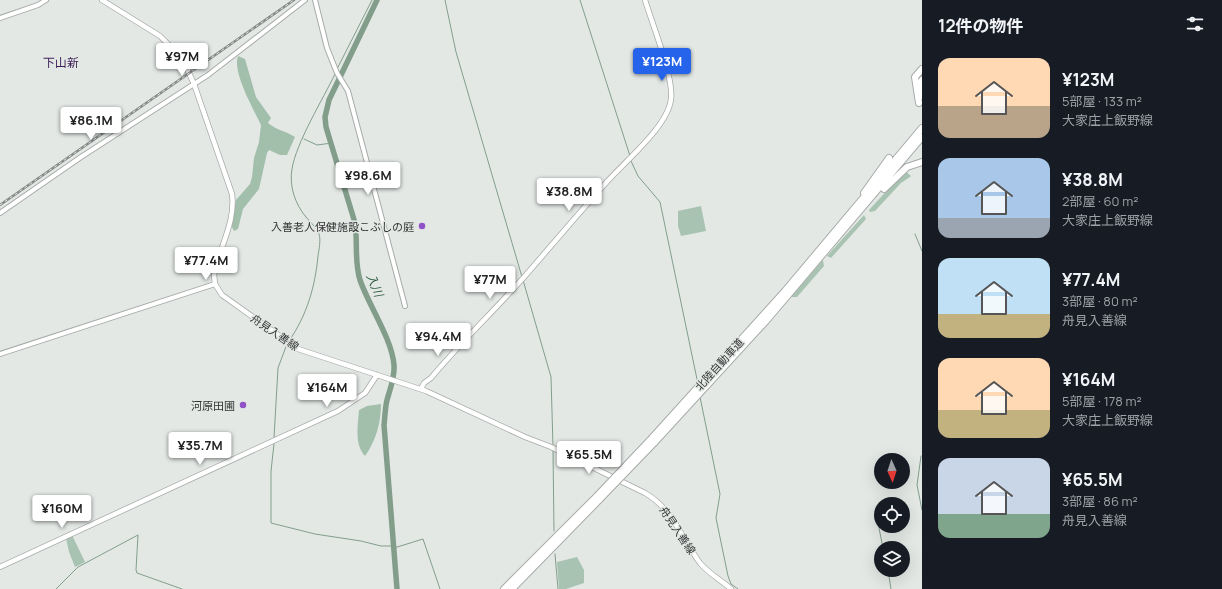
<!DOCTYPE html>
<html lang="ja">
<head>
<meta charset="utf-8">
<style>
	body { margin:0; font-family:Manrope,"Noto Sans JP",sans-serif; background:#242831; color:#f1f3f6; height:100vh; display:flex; flex-direction:column; font-size:15px; white-space:nowrap }
	* { box-sizing:border-box; margin:0 }
	p { font-size:13px; color:#9ea1a6 }
	.icon { flex:none; width:22px; height:22px; fill:none; stroke:currentColor; stroke-width:2; stroke-linecap:round; stroke-linejoin:round }
	.map { position:relative; flex:1; overflow:hidden }
	.drawer { display:flex; flex-direction:column; background:#171b24; width:300px }
	.drawer>* { flex:none }
	.needle { width:26px; rotate:177deg }
	.fabs { position:absolute; left:874px; top:453px; display:grid; gap:8px }
	.fabs a { display:grid; place-items:center; width:36px; height:36px; border-radius:50%; background:#171b24; box-shadow:0 4px 16px #0002; font-size:20px }
	.price { position:absolute; translate:-50% -34px; padding:0 9px; border-radius:4px; background:#fff; color:#222; font-size:13px; line-height:26px; filter:drop-shadow(0 1px 2px #0008) }
	.price::after { content:''; position:absolute; left:50%; top:24px; width:12px; height:9px; margin-left:-6px; background:inherit; clip-path:polygon(0 0,100% 0,50% 100%) }
	.price.selected { background:#2563eb; color:#fff }
	ul { padding:0; list-style:none }
	li { display:flex; align-items:center; gap:12px; height:100px; padding:0 16px }
	li span { display:grid; place-items:center; flex:none; width:112px; height:80px; border-radius:12px; color:#555 }
	li>.icon { margin-inline-start:auto }
	span .icon { width:48px; height:48px; fill:#fffc; stroke-width:1 }
	li b { font-size:17px }
	h2 { display:flex; justify-content:space-between; align-items:center; height:48px; padding:0 16px; font-size:17px }
	main { display:flex; flex:1; min-height:0 }
	.map>svg:first-child { display:block }
	.green { fill:#a8c3b1 }
	.forest { fill:#a2bfac }
	.lines { fill:none; stroke-linecap:round; stroke-linejoin:round }
	.stream { stroke:#829e8b; stroke-width:1 }
	.river { stroke:#829e8b; stroke-width:5.5 }
	.tertiary-casing { stroke:#a7aba8; stroke-width:6 }
	.secondary-casing { stroke:#a7aba8; stroke-width:6 }
	.motorway-casing { stroke:#a7aba8; stroke-width:8 }
	.tertiary { stroke:#fff; stroke-width:4 }
	.secondary { stroke:#fff; stroke-width:4.5 }
	.motorway { stroke:#fff; stroke-width:6 }
	.rail-casing { stroke:#858886; stroke-width:2.5 }
	.rail { stroke:#e3e8e5; stroke-width:1; stroke-dasharray:3; stroke-linecap:butt }
	.motorway-bridge-casing { stroke:#a7aba8; stroke-width:8; stroke-linecap:butt }
	.motorway-bridge { stroke:#fff; stroke-width:6 }
	.poi-dot { fill:#9152c7; stroke:#e3e8e5; stroke-width:1.5 }
	.labels { text-anchor:middle; dominant-baseline:central; stroke-width:3; stroke-linejoin:round; paint-order:stroke }
	.poi-label { font-size:11px; fill:#323332; stroke:#e3e8e5; text-anchor:end }
	.street-label { font-size:11px; fill:#323332; stroke:#e3e8e5 }
	.neighbourhood-label { font-size:12px; fill:#3c1e56; stroke:#e3e8e5 }
	.water-label { font-size:12px; font-style:italic; fill:#2b5c3f; stroke:#e3e8e5 }
</style>
</head>
<body>
<main>
<div class="map">
<svg width="922" height="589" viewBox="0 0 922 589">
	<rect width="100%" height="100%" fill="#e3e8e5"/>
	<!-- green -->
	<path class="green" d="M905,171L911,176L910,177L901,183L875,211L870,212L869,210Z
		M701,206L706,231L681,236L678,226V211Z
		M864,215L866,219L831,258L827,256Z
		M823,260L824,266L797,297H791Z
		M72,535L85,562L75,567L69,552L66,538Z
		M577,557L584,570V583L566,589H559L557,562Z"/>
	<!-- forest -->
	<path class="forest" d="M238,56L245,59L256,97L271,118L268,123C276,130 286,131 295,137L287,155H280L269,150L267,153L259,189L243,209L238,229L234,231L231,225L236,200L250,184L252,177L254,158L259,142L261,125C254,110 232,72 238,56Z
		M381,404C381,422 376,441 365,456C354,445 358,424 359,410L367,406Z"/>
	<g class="lines">
		<!-- stream -->
		<path class="stream" d="M445,0L456,52L522,277
			M580,0L630,156
			M337,69L372,0
			M304,139L317,145L332,143
			M631,161L638,176L660,202L698,384
			M915,234L922,251
			M523,280L551,377L553,446
			M289,341C307,315 315,287 318,256C319,249 321,240 319,234C317,228 310,222 306,217C295,204 289,186 292,169C296,143 323,99 335,74
			M700,397L720,494L716,518L728,576L731,584L738,589
			M274,438L278,368L287,344
			M274,444L271,471V523L315,534L361,541L381,546H394
			M553,450L554,531
			M921,456L917,485L922,510
			M878,523L883,548
			M394,548L423,539L440,589
			M555,554L558,589
			M888,570L891,589
			M56,589L78,567L138,535L136,570L137,573L182,589"/>
		<!-- river -->
		<path class="river" d="M377,0L329,100L325,117L326,127L355,223C358,242 354,261 360,280C369,306 392,339 394,365C395,377 390,389 387,400C385,408 385,417 384,425L397,589"/>
		<defs>
			<path id="tertiary" d="M315,0L327,48L337,73L348,91L405,306
				M0,18L38,5L46,0
				M0,213L81,157L208,75L305,0
				M0,354L215,284"/>
			<path id="secondary" d="M102,0L160,36L182,58L194,84L232,194C236,222 219,248 214,275L215,284L222,295L298,349L426,391L525,437L551,447L645,493C673,509 682,539 700,563C708,573 721,580 731,589
				M421,389L424,383L431,378C461,342 495,310 525,276C552,245 578,214 605,184C623,163 668,127 671,99C674,78 652,23 645,0
				M0,567L338,411L365,393L377,375"/>
			<path id="motorway" d="M922,80L919,86L922,96
				M919,103L915,77L922,69
				M884,189L907,167L922,162
				M864,193L889,158
				M652,438L785,291L922,128
				M654,443L766,321L922,137
				M504,589L597,496
				M512,589L600,499"/>
		</defs>
		<!-- tertiary casing -->
		<use href="#tertiary" class="tertiary-casing"/>
		<!-- secondary casing -->
		<use href="#secondary" class="secondary-casing"/>
		<!-- motorway casing -->
		<use href="#motorway" class="motorway-casing"/>
		<!-- tertiary -->
		<use href="#tertiary" class="tertiary"/>
		<!-- secondary -->
		<use href="#secondary" class="secondary"/>
		<!-- motorway -->
		<use href="#motorway" class="motorway"/>
		<defs>
			<path id="rail" d="M0,205L294,0"/>
		</defs>
		<!-- rail casing -->
		<use href="#rail" class="rail-casing"/>
		<!-- rail -->
		<use href="#rail" class="rail"/>
		<defs>
			<path id="motorway-bridge" d="M597,496L652,438
				M600,499L654,443"/>
		</defs>
		<!-- motorway-bridge casing -->
		<use href="#motorway-bridge" class="motorway-bridge-casing"/>
		<!-- motorway-bridge -->
		<use href="#motorway-bridge" class="motorway-bridge"/>
	</g>
	<!-- markers -->
	<g class="poi-dot">
		<circle cx="422" cy="226" r="4"/>
		<circle cx="243" cy="405" r="4"/>
	</g>
	<g class="labels">
		<!-- poi labels -->
		<g class="poi-label">
			<text x="414" y="226">入善老人保健施設こぶしの庭</text>
			<text x="235" y="405">河原田圃</text>
		</g>
		<!-- street labels -->
		<g class="street-label">
			<text transform="translate(275 332) rotate(34)">舟見入善線</text>
			<text transform="translate(719 364) rotate(-48)">北陸自動車道</text>
			<text transform="translate(678 530) rotate(56)">舟見入善線</text>
		</g>
		<!-- neighbourhood labels -->
		<g class="neighbourhood-label">
			<text x="61" y="62">下山新</text>
		</g>
		<!-- water labels -->
		<g class="water-label">
			<text transform="translate(375 285) rotate(67)">入川</text>
		</g>
	</g>
</svg>
<div class="fabs">
<a><svg class="needle" viewBox="-14 -14 28 28"><path d="M0-13l5 13h-10z" fill="#e53935"/><path d="M0 13l5-13h-10z" fill="#9ea1a6"/></svg></a>
<a><svg class="icon" aria-label="locate" viewBox="0 0 24 24"><circle cx="12" cy="12" r="6"/><path d="M12 2v4M12 18v4M2 12h4M18 12h4"/></svg></a>
<a><svg class="icon" aria-label="layers" viewBox="0 0 24 24"><path d="M12 4l9 5-9 5-9-5zM3 14l9 5 9-5"/></svg></a>
</div>
<b class="price" style="left:182px;top:77px">¥97M</b>
<b class="price selected" style="left:662px;top:82px">¥123M</b>
<b class="price" style="left:91px;top:141px">¥86.1M</b>
<b class="price" style="left:368px;top:196px">¥98.6M</b>
<b class="price" style="left:569px;top:212px">¥38.8M</b>
<b class="price" style="left:206px;top:281px">¥77.4M</b>
<b class="price" style="left:490px;top:300px">¥77M</b>
<b class="price" style="left:438px;top:357px">¥94.4M</b>
<b class="price" style="left:327px;top:408px">¥164M</b>
<b class="price" style="left:200px;top:466px">¥35.7M</b>
<b class="price" style="left:589px;top:475px">¥65.5M</b>
<b class="price" style="left:62px;top:529px">¥160M</b>
</div>
<section class="drawer">
<h2>12件の物件<svg class="icon" aria-label="filters" viewBox="0 0 24 24"><path d="M4 7h16M4 17h16"/><circle cx="9" cy="7" r="2"/><circle cx="15" cy="17" r="2"/></svg></h2>
<ul>
<li><span style="background:linear-gradient(#ffd9b3 60%,#b9a48a 0)"><svg class="icon" aria-label="home" viewBox="0 0 24 24"><path d="M3 11l9-7 9 7M6 9v11h12V9"/></svg></span><div><b>¥123M</b><p>5部屋 · 133 m²</p><p>大家庄上飯野線</p></div></li>
<li><span style="background:linear-gradient(#a9c7e8 75%,#9aa5b1 0)"><svg class="icon" aria-label="home" viewBox="0 0 24 24"><path d="M3 11l9-7 9 7M6 9v11h12V9"/></svg></span><div><b>¥38.8M</b><p>2部屋 · 60 m²</p><p>大家庄上飯野線</p></div></li>
<li><span style="background:linear-gradient(#bfe0f5 70%,#c2b280 0)"><svg class="icon" aria-label="home" viewBox="0 0 24 24"><path d="M3 11l9-7 9 7M6 9v11h12V9"/></svg></span><div><b>¥77.4M</b><p>3部屋 · 80 m²</p><p>舟見入善線</p></div></li>
<li><span style="background:linear-gradient(#ffd9b3 65%,#c2b280 0)"><svg class="icon" aria-label="home" viewBox="0 0 24 24"><path d="M3 11l9-7 9 7M6 9v11h12V9"/></svg></span><div><b>¥164M</b><p>5部屋 · 178 m²</p><p>大家庄上飯野線</p></div></li>
<li><span style="background:linear-gradient(#c9d6e8 70%,#7fa58c 0)"><svg class="icon" aria-label="home" viewBox="0 0 24 24"><path d="M3 11l9-7 9 7M6 9v11h12V9"/></svg></span><div><b>¥65.5M</b><p>3部屋 · 86 m²</p><p>舟見入善線</p></div></li>
</ul>
</section>
</main>
</body>
</html>
